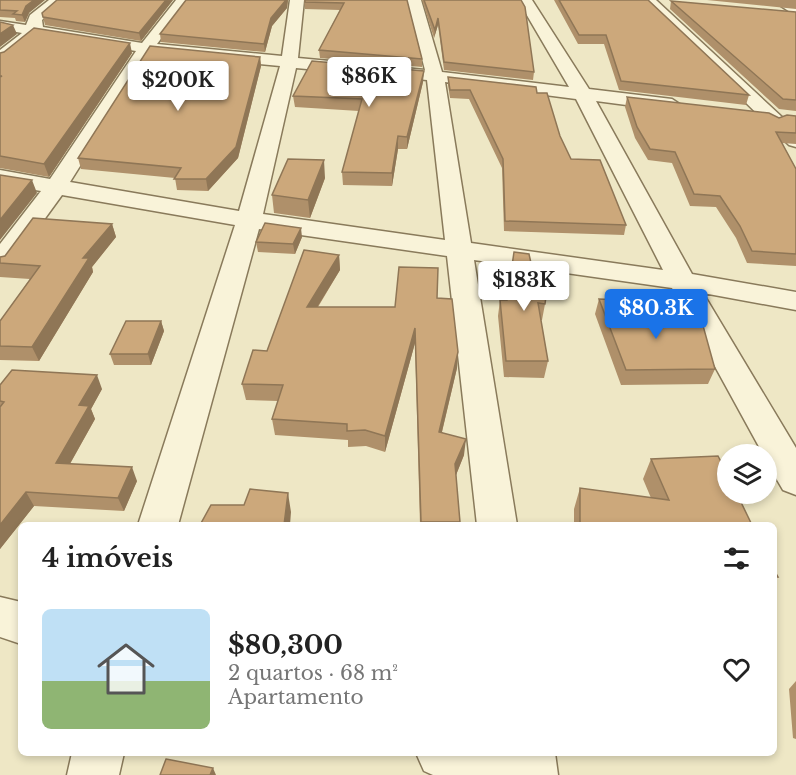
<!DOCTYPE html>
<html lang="pt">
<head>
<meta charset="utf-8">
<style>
	body { margin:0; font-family:"Libre Baskerville",serif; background:#f6f6f6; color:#222; height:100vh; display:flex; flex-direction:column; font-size:22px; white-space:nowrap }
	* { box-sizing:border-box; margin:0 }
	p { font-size:20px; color:#767676 }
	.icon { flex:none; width:33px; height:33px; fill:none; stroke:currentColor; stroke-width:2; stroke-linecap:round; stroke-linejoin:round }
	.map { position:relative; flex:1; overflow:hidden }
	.drawer { position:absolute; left:18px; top:522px; width:759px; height:234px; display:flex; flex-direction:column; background:#fff; border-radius:9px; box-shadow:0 3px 9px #0003 }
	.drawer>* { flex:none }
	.controls { position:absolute; left:717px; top:444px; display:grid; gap:12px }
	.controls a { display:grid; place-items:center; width:60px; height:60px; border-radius:50%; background:#fff; box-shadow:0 3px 9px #0003; font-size:30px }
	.price { position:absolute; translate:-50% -51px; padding:0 14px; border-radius:6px; background:#fff; color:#222; font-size:20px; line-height:39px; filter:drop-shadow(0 2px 3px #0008) }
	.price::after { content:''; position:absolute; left:50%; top:36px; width:18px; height:14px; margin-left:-9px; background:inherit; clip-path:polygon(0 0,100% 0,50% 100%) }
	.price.active { background:#1a73e8; color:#fff }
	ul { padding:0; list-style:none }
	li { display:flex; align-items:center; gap:18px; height:150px; padding:0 24px }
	li span { display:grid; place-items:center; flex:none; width:168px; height:120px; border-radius:9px; color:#555 }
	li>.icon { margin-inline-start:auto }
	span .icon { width:72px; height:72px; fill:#fffc; stroke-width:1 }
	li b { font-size:26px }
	h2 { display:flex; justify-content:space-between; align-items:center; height:72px; padding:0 24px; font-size:26px }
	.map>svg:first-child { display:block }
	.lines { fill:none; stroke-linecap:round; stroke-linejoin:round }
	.minor-casing { stroke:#897a5b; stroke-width:3 }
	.minor { fill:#f9f3d9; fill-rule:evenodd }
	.wall { fill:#af906a }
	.shaded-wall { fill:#8f7656 }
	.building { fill:#cca87b; stroke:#8f7656; stroke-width:1.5 }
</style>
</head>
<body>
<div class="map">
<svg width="796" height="775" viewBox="0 0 796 775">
	<rect width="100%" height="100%" fill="#eee7c5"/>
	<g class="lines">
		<defs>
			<path id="minor" d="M49,0H64L42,20L43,27L142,43L176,0H190L157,44L282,56L290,0H304L298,58L425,70L407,0H421L442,72L569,87L518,0H532L589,89L672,99L681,105L672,111L596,101L692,274L796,292V310L703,293L796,448V495L783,490L766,461V454H763L672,288L474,260L517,525H477L447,256L259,229L178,525H138L235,225L62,195L9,268L0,270V244L41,191L0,184V170L50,179L136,51L37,35L6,61L0,63V50L22,33L0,29V21L26,25L30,15ZM151,53L280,66L239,211L70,182ZM296,68L427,80L445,240L263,214ZM445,82L576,99L663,270L471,243Z
				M641,0H656L796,130V147L789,145Z
				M772,0H788L796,6V16Z
				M0,597L21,602V644L0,637Z
				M72,753H124L119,775H67Z
				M416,753H555L558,775H433L424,771Z"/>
		</defs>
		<!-- minor casing -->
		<use href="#minor" class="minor-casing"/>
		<!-- minor -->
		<use href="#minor" class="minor"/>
	</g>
	<!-- wall -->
	<path class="wall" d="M0,0L29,13L25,22L16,21L15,18L0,17Z
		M173,0L141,41L45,25L43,17Z
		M186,0H288L287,8L272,26L265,52L161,42L160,34Z
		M304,0H407L422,59V67L320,58L319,50L340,10L305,9Z
		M422,0H521L534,72L533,80L444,70L438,25L434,38Z
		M554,0H648L749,95L746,105L619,90L604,44H578Z
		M707,0H796V9Z
		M671,1L796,13V111L779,109L670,9Z
		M0,53H132L49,177L0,168Z
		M260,57L261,66L238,158L208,191L177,190L175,178L81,169L78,158Z
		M448,77L537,93L571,159L626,225L624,235L504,231L502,168L469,99L450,98L448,85Z
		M423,82L407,149H398L392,186L343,185L342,172L359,111L295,107L293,96Z
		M627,97L779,118L796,116V144L782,143L796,169V266L747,263L736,238L716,207L690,206L672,163L648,160L635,138L625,107Z
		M325,178L310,218L274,213L272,195Z
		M112,224L116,237L92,267L93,272L39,361L0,360V321L30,279L0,277V257Z
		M302,237L295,254L258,252L256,242Z
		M339,255L340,270L318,307H395L437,298L457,368L442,432L464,455L456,475L460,525H420L415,343L385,452L366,446L348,447V440L275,435L272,419L278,401L246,400L242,384Z
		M533,272L545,304L542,320H541L548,361L544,378L504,377L498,316L500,300H507Z
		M599,299L645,319L715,369L708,384L621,385L595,314Z
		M161,321L164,331L151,365H114L110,354Z
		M0,385L102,389L91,409L95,419L70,464L137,481L124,511L34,506L0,549Z
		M651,459L752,525H574V509L580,488L651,498L643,479Z
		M796,681V739L793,738L789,689Z"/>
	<!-- shaded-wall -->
	<path class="shaded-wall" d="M34,0H45L29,13L25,22L22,15L26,6Z
		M166,0H173L141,41L139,33Z
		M286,0H288L287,8L272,26L265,52L264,44L271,18Z
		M438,18V25L434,38L435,30Z
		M13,25L17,34L0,47V34Z
		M130,43L132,53L49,177L44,164Z
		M260,57L261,66L238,158L208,191L206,179Z
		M424,71L423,82L407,149V137Z
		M398,136V149L392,186V173Z
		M324,160L325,178L310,218L308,200Z
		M32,180L37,193L0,240V220Z
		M112,224L116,237L92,267L93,272L39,361L32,347L83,258Z
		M301,228L302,237L295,254L293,244Z
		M339,255L340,270L308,322L307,307Z
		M161,321L164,331L151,365L148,354Z
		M415,328V343L385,452V436Z
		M458,352L457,368L438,448L439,432Z
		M97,375L102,389L91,409L95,419L63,476L56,463L79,405Z
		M466,439L464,455L454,480L455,464Z
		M132,467L137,481L124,511L118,498Z
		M26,492L34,506L0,549V525Z
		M288,493L291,512L290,525H284Z
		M213,768L216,775H210Z"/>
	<!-- building -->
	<path class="building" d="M0,0H34L26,6L22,15L13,14L17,11L0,10Z
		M57,0H166L139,33L43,17L42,13Z
		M186,0H286L271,18L264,44L160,34Z
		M305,0H407L422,59L319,50L344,3L305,2Z
		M424,0H521L525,7L534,72L444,62L438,18L435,30Z
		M559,0H648L749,95L621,81L606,35H579Z
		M671,1L796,12V100L783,99Z
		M0,22L13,25L0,34Z
		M34,28L130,43L44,164L0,156V77L2,76H0V53L4,52Z
		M150,46L260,57L236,147L206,179H174L181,168L78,158Z
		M312,61L424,71L407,137L398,136L392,173L342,172L362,99L293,96Z
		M448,77L536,87L537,93H547L560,136L571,159L600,160L626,225L505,221L503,159L470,90H450Z
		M627,97L769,113L779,118L787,115L796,116V133L776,132L796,169V254L752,251L740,226L720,196L694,194L675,152L650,149L637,127Z
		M288,159L324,160L308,200L272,195Z
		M0,175L32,180L0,220Z
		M33,218L112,224L83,258H89L32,347L0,346V321L40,266L0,263V257L5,256Z
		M265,223L301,228L293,244L256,242Z
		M304,250L339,255L307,307H395L399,267L438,268L437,298L452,299L458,352L439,432L466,439L455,464L460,522H421L415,328L385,436L365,430L347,431V424L272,419L283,385L242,384L253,350L267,351Z
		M514,252L529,254L533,272L549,274L545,304L538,303L548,361H506L500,300H507Z
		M599,299L640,301L645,319L702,322L715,369L626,370Z
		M126,321H161L148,354H110Z
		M12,370L97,375L79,405L89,406L56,463L132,467L118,498L26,492L0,525V407L4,402L0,401V385Z
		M718,456L728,475V494H737L752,525H580V488L669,500L651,459Z
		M250,489L288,493L284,525H200L211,505H244Z
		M774,570L778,577H774Z
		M166,759L213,768L210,775H160Z"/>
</svg>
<div class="controls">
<a><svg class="icon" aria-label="layers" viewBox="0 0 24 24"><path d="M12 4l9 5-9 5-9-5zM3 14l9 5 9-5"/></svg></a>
</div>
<b class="price" style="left:369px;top:108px">$86K</b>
<b class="price" style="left:178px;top:112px">$200K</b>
<b class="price" style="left:524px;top:312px">$183K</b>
<b class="price active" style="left:656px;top:340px">$80.3K</b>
<section class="drawer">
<h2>4 imóveis<svg class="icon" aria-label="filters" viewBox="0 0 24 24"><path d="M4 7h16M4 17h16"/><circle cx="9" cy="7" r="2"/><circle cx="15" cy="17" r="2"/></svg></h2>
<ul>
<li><span style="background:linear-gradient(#bfe0f5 60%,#8fb573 0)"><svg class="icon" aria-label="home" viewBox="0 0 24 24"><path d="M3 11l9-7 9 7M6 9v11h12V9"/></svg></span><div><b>$80,300</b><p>2 quartos · 68 m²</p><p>Apartamento</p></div><svg class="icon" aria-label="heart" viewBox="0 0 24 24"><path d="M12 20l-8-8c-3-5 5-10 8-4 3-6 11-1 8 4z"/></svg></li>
</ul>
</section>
</div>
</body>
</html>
